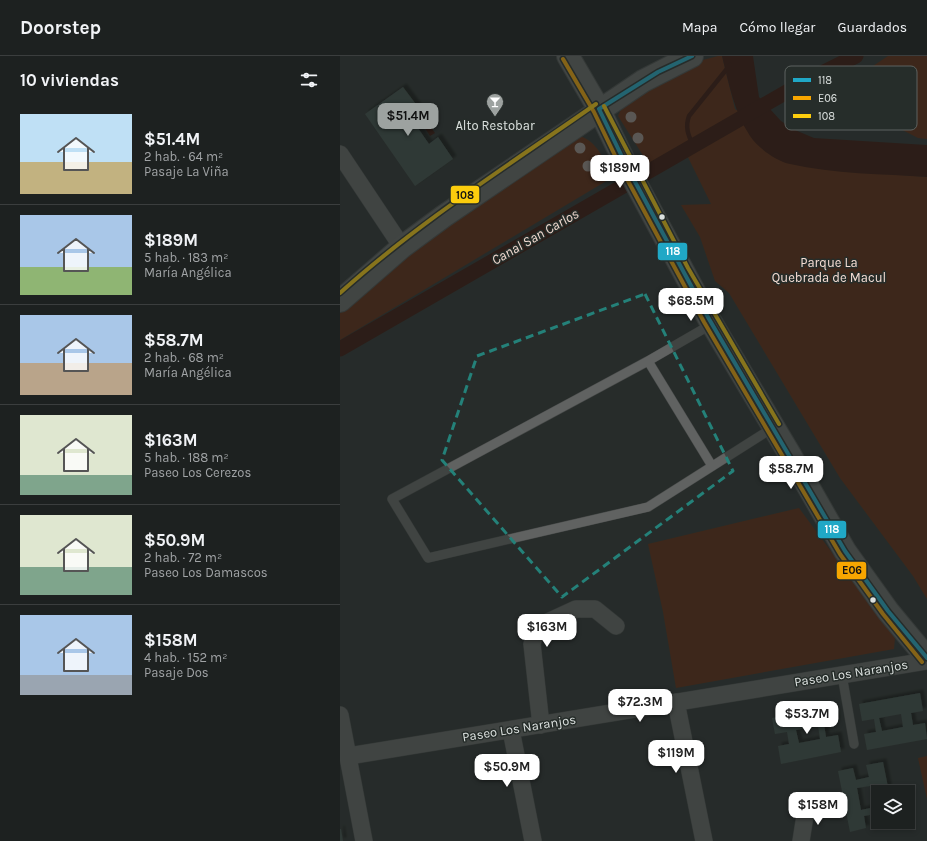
<!DOCTYPE html>
<html lang="es">
<head>
<meta charset="utf-8">
<style>
	body { margin:0; font-family:Karla,sans-serif; background:#2a2e2d; color:#f1f3f6; height:100vh; display:flex; flex-direction:column; font-size:15px; white-space:nowrap }
	* { box-sizing:border-box; margin:0 }
	p { font-size:13px; color:#a0a3a5 }
	.icon { flex:none; width:22px; height:22px; fill:none; stroke:currentColor; stroke-width:2; stroke-linecap:round; stroke-linejoin:round }
	.map { position:relative; flex:1; overflow:hidden }
	.drawer { display:flex; flex-direction:column; background:#1d2120; width:340px }
	.drawer>* { flex:none }
	.fabs { position:absolute; left:531px; top:729px; display:grid; gap:8px }
	.fabs a { display:grid; place-items:center; width:44px; height:44px; border-radius:0px; background:#1d2120; box-shadow:0 2px 6px #0003,0 0 0 1px #3b3e3e; font-size:20px }
	.price { position:absolute; translate:-50% -34px; padding:0 9px; border-radius:8px; background:#fff; color:#222; font-size:13px; line-height:26px; filter:drop-shadow(0 1px 2px #0008) }
	.price::after { content:''; position:absolute; left:50%; top:24px; width:12px; height:9px; margin-left:-6px; background:inherit; clip-path:polygon(0 0,100% 0,50% 100%) }
	.price.on { background:#9da2a0; color:#111 }
	ul { padding:0; list-style:none }
	li { display:flex; align-items:center; gap:12px; height:100px; padding:0 20px }
	li+li { border-top:1px solid #3b3e3e }
	li span { display:grid; place-items:center; flex:none; width:112px; height:80px; border-radius:0px; color:#555 }
	li>.icon { margin-inline-start:auto }
	span .icon { width:48px; height:48px; fill:#fffc; stroke-width:1 }
	li b { font-size:17px }
	h2 { display:flex; justify-content:space-between; align-items:center; height:48px; padding:0 20px; font-size:17px }
	header { display:flex; align-items:center; gap:24px; box-sizing:border-box; height:56px; padding:0 20px; background:#1d2120; border-bottom:1px solid #3b3e3e }
	header strong { font-size:19px }
	nav { display:flex; gap:22px; margin-inline-start:auto; font-size:14px }
	main { display:flex; flex:1; min-height:0 }
	.map>svg:first-child { display:block }
	.green { fill:#5a2309 }
	.water { fill:#330d04 }
	.lines { fill:none; stroke-linecap:round; stroke-linejoin:round }
	.stream { stroke:#330d04; stroke-width:4.5 }
	.canal { stroke:#330d04; stroke-width:15 }
	.building { fill:#3b4945; fill-rule:evenodd; filter:url(#shadow) }
	.lane-casing { stroke:#454847; stroke-width:10 }
	.street-casing { stroke:#454847; stroke-width:18 }
	.secondary-casing { stroke:#454847; stroke-width:24 }
	.lane { stroke:#606261; stroke-width:9 }
	.street { stroke:#606261; stroke-width:17 }
	.secondary { stroke:#626463; stroke-width:22 }
	.bus-1-casing { stroke:#262d2a; stroke-width:7 }
	.bus-2-casing { stroke:#262d2a; stroke-width:7 }
	.bus-3-casing { stroke:#262d2a; stroke-width:7 }
	.bus-1 { stroke:#20a8c6; stroke-width:4 }
	.bus-2 { stroke:#f7a600; stroke-width:4 }
	.bus-3 { stroke:#fccd0d; stroke-width:4 }
	.tree { fill:#998d88 }
	.marked { fill:none; stroke:#248179; stroke-width:3; stroke-dasharray:8 5; stroke-linejoin:round }
	.bus-dot { fill:#dce1df; stroke:#262d2a; stroke-width:1.5 }
	.labels { text-anchor:middle; dominant-baseline:central; stroke-width:3; stroke-linejoin:round; paint-order:stroke }
	.poi-label { font-size:13px; fill:#dce1df; stroke:#262d2a }
	.park-label { font-size:13px; fill:#f6ddd4; stroke:#262d2a }
	.street-label { font-size:13px; fill:#dce1df; stroke:#262d2a }
	.water-label { font-size:14px; font-style:italic; fill:#f0d8ce; stroke:#262d2a }
	.key { fill:#262d2a; stroke:#5d6360; stroke-width:1 }
	.key-label { font-size:11px; fill:#dce1df }
	.line-badge { stroke:#262d2a; stroke-width:1.5 }
	.badge-label { font-size:11px; text-anchor:middle; font-weight:bold; fill:#fff }
	.pale-badge-label { font-size:11px; text-anchor:middle; font-weight:bold; fill:#111 }
</style>
</head>
<body>
<header>
<strong>Doorstep</strong>
<nav><a>Mapa</a><a>Cómo llegar</a><a>Guardados</a></nav>
</header>
<main>
<section class="drawer">
<h2>10 viviendas<svg class="icon" aria-label="filters" viewBox="0 0 24 24"><path d="M4 7h16M4 17h16"/><circle cx="9" cy="7" r="2"/><circle cx="15" cy="17" r="2"/></svg></h2>
<ul>
<li><span style="background:linear-gradient(#bfe0f5 60%,#c2b280 0)"><svg class="icon" aria-label="home" viewBox="0 0 24 24"><path d="M3 11l9-7 9 7M6 9v11h12V9"/></svg></span><div><b>$51.4M</b><p>2 hab. · 64 m²</p><p>Pasaje La Viña</p></div></li>
<li><span style="background:linear-gradient(#a9c7e8 65%,#8fb573 0)"><svg class="icon" aria-label="home" viewBox="0 0 24 24"><path d="M3 11l9-7 9 7M6 9v11h12V9"/></svg></span><div><b>$189M</b><p>5 hab. · 183 m²</p><p>María Angélica</p></div></li>
<li><span style="background:linear-gradient(#a9c7e8 60%,#b9a48a 0)"><svg class="icon" aria-label="home" viewBox="0 0 24 24"><path d="M3 11l9-7 9 7M6 9v11h12V9"/></svg></span><div><b>$58.7M</b><p>2 hab. · 68 m²</p><p>María Angélica</p></div></li>
<li><span style="background:linear-gradient(#dfe7d0 75%,#7fa58c 0)"><svg class="icon" aria-label="home" viewBox="0 0 24 24"><path d="M3 11l9-7 9 7M6 9v11h12V9"/></svg></span><div><b>$163M</b><p>5 hab. · 188 m²</p><p>Paseo Los Cerezos</p></div></li>
<li><span style="background:linear-gradient(#dfe7d0 65%,#7fa58c 0)"><svg class="icon" aria-label="home" viewBox="0 0 24 24"><path d="M3 11l9-7 9 7M6 9v11h12V9"/></svg></span><div><b>$50.9M</b><p>2 hab. · 72 m²</p><p>Paseo Los Damascos</p></div></li>
<li><span style="background:linear-gradient(#a9c7e8 75%,#9aa5b1 0)"><svg class="icon" aria-label="home" viewBox="0 0 24 24"><path d="M3 11l9-7 9 7M6 9v11h12V9"/></svg></span><div><b>$158M</b><p>4 hab. · 152 m²</p><p>Pasaje Dos</p></div></li>
</ul>
</section>
<div class="map">
<svg width="587" height="785" viewBox="0 0 587 785">
	<defs>
		<filter id="shadow"><feDropShadow dx="3.5" dy="-3.5" stdDeviation="1" flood-color="#0009"/></filter>
	</defs>
	<rect width="100%" height="100%" fill="#272c2a"/>
	<!-- green -->
	<path class="green" d="M378,0H382L395,53L487,113L587,121V543L573,520L500,422L389,237L375,225L360,181L341,149L371,148L342,89L309,109L278,60L282,51L289,43L363,4Z
		M548,0H587V83L578,82L543,64L518,20Z
		M239,80C258,85 264,105 273,121L0,284V253L42,215Z
		M459,452L555,582L554,593L336,632L323,556L308,488Z
		M587,700V743L578,702Z"/>
	<!-- water -->
	<path class="water" d="M382,0H413L419,41L441,65L455,74L474,82L587,89V121C543,118 493,118 450,108C436,105 418,92 410,80C394,56 389,28 382,0Z
		M83,60L95,77L90,80L79,63Z"/>
	<g class="lines">
		<!-- stream -->
		<path class="stream" d="M353,89C348,79 345,71 349,60L390,9"/>
		<!-- canal -->
		<path class="canal" d="M0,293L464,26L516,0"/>
	</g>
	<!-- building -->
	<path class="building" d="M63,31L81,55L71,62L89,88L98,81L113,103L75,130L25,58Z
		M580,637L583,655L571,657L573,669L585,667L587,683L527,694L524,678L536,676L534,663L522,665L519,648ZM561,658L563,671L542,675L539,662Z
		M493,650L496,666L484,668L486,681L498,679L501,696L441,708L438,690L449,688L447,676L435,678L432,662ZM478,670L480,683L459,687L456,674Z
		M543,706L549,736H538V766L552,767L538,770L535,758L524,760L526,772L510,776L498,715L513,712L516,724L529,721L526,709ZM530,730L535,751L521,754L517,732Z
		M0,773H1L3,785H0Z"/>
	<g class="lines">
		<defs>
			<path id="lane" d="M308,305L372,268
				M372,410L308,305L52,443L88,502L308,451L434,371
				M502,619L514,688"/>
			<path id="street" d="M0,98L62,191
				M336,646L364,785
				M0,659L24,785
				M201,669L192,588L197,571L236,553H255L276,570
				M171,674L193,785
				M9,700L587,605
				M461,785L467,747"/>
			<path id="secondary" d="M228,0L259,53L286,109L369,263L449,397L505,495L548,555L587,602
				M0,245L62,191L104,160L303,25L352,0"/>
		</defs>
		<!-- lane casing -->
		<use href="#lane" class="lane-casing"/>
		<!-- street casing -->
		<use href="#street" class="street-casing"/>
		<!-- secondary casing -->
		<use href="#secondary" class="secondary-casing"/>
		<!-- lane -->
		<use href="#lane" class="lane"/>
		<!-- street -->
		<use href="#street" class="street"/>
		<!-- secondary -->
		<use href="#secondary" class="secondary"/>
		<defs>
			<path id="bus-1" d="M259,53L286,109L369,263L505,495L548,555L587,602
				M259,53L318,16L352,0"/>
			<path id="bus-2" d="M223,3L254,56L281,112L364,266L500,498L543,558L582,606"/>
			<path id="bus-3" d="M264,50L348,212L439,368
				M0,237C79,166 169,109 256,48"/>
		</defs>
		<!-- bus-1 casing -->
		<use href="#bus-1" class="bus-1-casing"/>
		<!-- bus-2 casing -->
		<use href="#bus-2" class="bus-2-casing"/>
		<!-- bus-3 casing -->
		<use href="#bus-3" class="bus-3-casing"/>
		<!-- bus-1 -->
		<use href="#bus-1" class="bus-1"/>
		<!-- bus-2 -->
		<use href="#bus-2" class="bus-2"/>
		<!-- bus-3 -->
		<use href="#bus-3" class="bus-3"/>
	</g>
	<!-- trees -->
	<g class="tree">
		<circle cx="291" cy="61" r="5.5"/>
		<circle cx="298" cy="82" r="5.5"/>
		<circle cx="240" cy="92" r="5.5"/>
		<circle cx="248" cy="110" r="5.5"/>
	</g>
	<!-- marked area -->
	<path d="M0 0H587V785H0ZM305,238L393,415L222,541L102,404L137,300Z" fill="#272c2a" fill-opacity=".55" fill-rule="evenodd"/>
	<path class="marked" d="M305,238L393,415L222,541L102,404L137,300Z"/>
	<!-- icons -->
	<defs>
		<symbol id="bar-pin" viewBox="-11 -11 22 30"><path d="M0 17L-7.5 6A9.5 9.5 0 1 1 7.5 6Z" fill="#9da2a0" stroke="#262d2a"/><path d="M-6-5H6L.8 .8V4.5H3.5V6h-7V4.5H-.8V.8Z" fill="#fff"/></symbol>
	</defs>
	<g fill-rule="evenodd">
		<use href="#bar-pin" x="145" y="36" width="20" height="27"/>
	</g>
	<!-- markers -->
	<g class="bus-dot">
		<circle cx="322" cy="161" r="3.5"/>
		<circle cx="533" cy="544" r="3.5"/>
	</g>
	<g class="labels">
		<!-- poi labels -->
		<g class="poi-label">
			<text x="155" y="69">Alto Restobar</text>
		</g>
		<!-- park labels -->
		<g class="park-label">
			<text x="489" y="206">Parque La<tspan x="489" dy="15">Quebrada de Macul</tspan></text>
		</g>
		<!-- street labels -->
		<g class="street-label">
			<text transform="translate(511 617) rotate(-9)">Paseo Los Naranjos</text>
			<text transform="translate(179 672) rotate(-9)">Paseo Los Naranjos</text>
		</g>
		<!-- water labels -->
		<g class="water-label">
			<text transform="translate(195 181) rotate(-30)">Canal San Carlos</text>
		</g>
	</g>
	<!-- legend -->
	<rect x="445" y="10" width="132" height="64" rx="6" class="key"/>
	<rect x="453" y="22" width="18" height="4" fill="#20a8c6"/>
	<rect x="453" y="40" width="18" height="4" fill="#f7a600"/>
	<rect x="453" y="58" width="18" height="4" fill="#fccd0d"/>
	<g class="key-label">
		<text x="478" y="28">118</text>
		<text x="478" y="46">E06</text>
		<text x="478" y="64">108</text>
	</g>
	<g class="line-badge">
		<rect x="110" y="129" width="30" height="19" rx="4" fill="#fccd0d"/>
		<rect x="317" y="186" width="31" height="19" rx="4" fill="#20a8c6"/>
		<rect x="477" y="464" width="30" height="19" rx="4" fill="#20a8c6"/>
		<rect x="496" y="505" width="31" height="19" rx="4" fill="#f7a600"/>
	</g>
	<g class="badge-label">
		<text x="333" y="199">118</text>
		<text x="492" y="477">118</text>
	</g>
	<g class="pale-badge-label">
		<text x="125" y="143">108</text>
		<text x="512" y="518">E06</text>
	</g>
</svg>
<div class="fabs">
<a><svg class="icon" aria-label="layers" viewBox="0 0 24 24"><path d="M12 4l9 5-9 5-9-5zM3 14l9 5 9-5"/></svg></a>
</div>
<b class="price on" style="left:68px;top:81px">$51.4M</b>
<b class="price" style="left:280px;top:133px">$189M</b>
<b class="price" style="left:351px;top:266px">$68.5M</b>
<b class="price" style="left:451px;top:434px">$58.7M</b>
<b class="price" style="left:207px;top:592px">$163M</b>
<b class="price" style="left:300px;top:667px">$72.3M</b>
<b class="price" style="left:467px;top:679px">$53.7M</b>
<b class="price" style="left:336px;top:718px">$119M</b>
<b class="price" style="left:167px;top:732px">$50.9M</b>
<b class="price" style="left:478px;top:770px">$158M</b>
</div>
</main>
</body>
</html>
